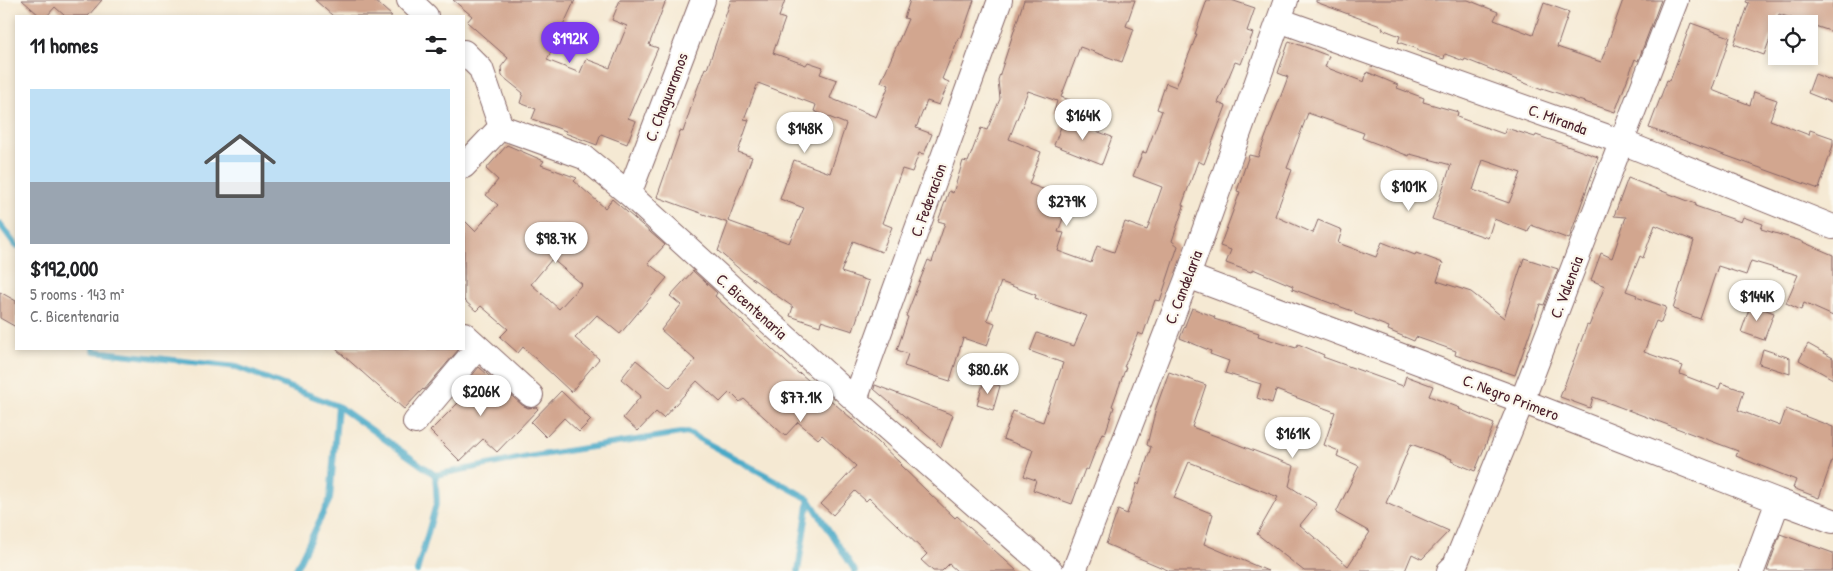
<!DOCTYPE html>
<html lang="en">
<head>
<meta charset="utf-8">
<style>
	body { margin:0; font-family:"Patrick Hand",sans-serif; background:#f6f6f6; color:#202124; height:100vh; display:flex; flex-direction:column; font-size:19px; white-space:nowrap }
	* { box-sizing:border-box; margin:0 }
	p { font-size:16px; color:#757577 }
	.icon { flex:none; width:28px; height:28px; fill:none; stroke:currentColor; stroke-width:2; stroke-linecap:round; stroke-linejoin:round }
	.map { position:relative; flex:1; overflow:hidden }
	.drawer { position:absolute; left:15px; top:15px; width:450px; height:335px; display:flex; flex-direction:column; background:#fff; border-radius:0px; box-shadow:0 2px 8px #0003 }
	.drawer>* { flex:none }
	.controls { position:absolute; left:1768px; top:15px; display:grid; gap:10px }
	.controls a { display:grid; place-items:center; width:50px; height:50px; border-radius:0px; background:#fff; box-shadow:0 2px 8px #0003; font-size:25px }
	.price { position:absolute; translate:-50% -42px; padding:0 11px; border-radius:18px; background:#fff; color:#222; font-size:16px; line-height:32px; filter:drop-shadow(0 1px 2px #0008) }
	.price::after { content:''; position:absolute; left:50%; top:30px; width:15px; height:11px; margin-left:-8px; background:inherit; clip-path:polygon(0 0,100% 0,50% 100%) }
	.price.active { background:#7c3aed; color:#fff }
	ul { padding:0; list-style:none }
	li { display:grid; align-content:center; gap:10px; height:265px; padding:0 15px }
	li span { display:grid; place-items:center; height:155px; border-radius:0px; color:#555 }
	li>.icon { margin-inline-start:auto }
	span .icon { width:90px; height:90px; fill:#fffc; stroke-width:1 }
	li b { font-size:21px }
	h2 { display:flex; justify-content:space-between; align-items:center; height:60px; padding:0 15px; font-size:21px }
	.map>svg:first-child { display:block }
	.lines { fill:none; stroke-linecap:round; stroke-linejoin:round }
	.stream { stroke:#48a9c7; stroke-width:6 }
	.building { fill:#d2a68f; fill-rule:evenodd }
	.minor-casing { stroke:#866666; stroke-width:26 }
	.minor { stroke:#fff; stroke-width:24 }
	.labels { text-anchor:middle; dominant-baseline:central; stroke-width:4.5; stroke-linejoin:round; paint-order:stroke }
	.street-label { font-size:16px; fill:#4a1f2b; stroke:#fbf7ec }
</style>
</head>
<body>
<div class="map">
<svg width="1833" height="571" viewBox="0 0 1833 571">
	<rect width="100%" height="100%" fill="#fbf7ec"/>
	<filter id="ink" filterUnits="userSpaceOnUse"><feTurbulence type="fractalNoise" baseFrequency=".02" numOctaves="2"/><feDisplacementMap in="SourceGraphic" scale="10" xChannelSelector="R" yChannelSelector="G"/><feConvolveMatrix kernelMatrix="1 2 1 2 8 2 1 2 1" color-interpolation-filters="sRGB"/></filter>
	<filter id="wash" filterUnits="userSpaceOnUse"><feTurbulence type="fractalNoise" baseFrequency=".0096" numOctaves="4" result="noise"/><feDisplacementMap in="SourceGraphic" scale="20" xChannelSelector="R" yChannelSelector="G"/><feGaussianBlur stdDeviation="1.12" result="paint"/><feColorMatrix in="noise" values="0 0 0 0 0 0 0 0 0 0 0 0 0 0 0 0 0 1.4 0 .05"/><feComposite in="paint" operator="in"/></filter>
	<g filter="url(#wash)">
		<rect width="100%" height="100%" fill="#f5e9d3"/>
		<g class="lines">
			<!-- stream -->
			<path class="stream" d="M0,224L16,246
				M93,349L94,351L237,367L338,406L435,475L528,457L687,432L809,499L855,571
				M295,571L330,499L338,406
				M417,571L437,501L435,475
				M798,571L809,499"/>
		</g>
		<g id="blocks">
			<!-- building -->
			<path class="building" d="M22,0H102L88,16H65L55,7L47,16H40Z
				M315,0H374L392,16H333Z
				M453,0H575L547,60L580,73L586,59L610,68L627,26L612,20L620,0H666L649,45L658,48L628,118L636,121L627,144L601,134L597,145L565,133L566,131L532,119L536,109L520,103L523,93L502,76L501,67L508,58L467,22L472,16Z
				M731,0H785L779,17L785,19L773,53L806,65L808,62L823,67L820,74L837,80L830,98L876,117L889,85L881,82L908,19L904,18L910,0H974L961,38L959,37L942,79L949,82L939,105L927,101L916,128L932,134L924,154L919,153L912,172L902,169L882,223L892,227L882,252L853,241L841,272L869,281L853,331L821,321L820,326L790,316L793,307L743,272L718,251L728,223L657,197L680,131L683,132L695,95L705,68L707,69ZM758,83L816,105L814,111L846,124L830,173L794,160L780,199L804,208L789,243L728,221L752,157L738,152L749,120L744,119Z
				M1024,0H1135L1126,26L1134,29L1122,62L1080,47L1061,97L1082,104L1076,120L1054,112L1057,101L1028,91L1009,139L1041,152L1029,184L1070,199L1058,232L1064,233L1058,251L1091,263L1097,246L1114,252L1125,222L1147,230L1162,187L1133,176L1143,152L1146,153L1162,111L1157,109L1166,83L1176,87L1197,34H1195L1207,0H1231L1255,8L1247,31L1253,33L1241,64L1235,62L1218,103L1226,106L1204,164L1198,161L1182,205L1184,206L1172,241L1178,246L1160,301L1155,300L1143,335L1138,333L1124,367H1126L1112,406L1114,407L1105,434L1102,433L1088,470L1085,469L1072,504L1033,490L1036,480L1024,476L1033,450L1003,439L1013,411L1043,422L1063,363L1030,351L1037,333L1074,346L1087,316L1035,298L1036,295L1001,282L987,320L995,323L987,346L963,338L950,381L904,366L908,354L897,350L908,317L906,316L915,293L928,260L932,262L945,223L938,221L949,191L953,193L963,161L968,162L981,128L987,130L1000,99L998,80Z
				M1316,0H1468L1498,12L1494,20L1533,35L1544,3L1569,12L1557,47L1601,62L1623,0H1661L1638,61L1635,59L1615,112L1542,88V90L1465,59L1464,61L1445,54L1444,59L1418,51V49L1398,42L1400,36L1382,29L1383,27L1316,2Z
				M1747,0H1833V32L1779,14L1764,55L1734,44L1749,3L1746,2Z
				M1691,23L1730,37L1712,90L1750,105L1754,92L1777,100L1770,120L1809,135L1810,130L1833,138V145L1819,189L1649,128L1667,80L1670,81Z
				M1289,41L1329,56L1325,67L1364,82L1367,72L1398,85L1397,88L1424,98L1423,102L1458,112L1457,117L1504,134L1506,128L1535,137L1536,135L1598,157L1569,239L1531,225L1528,232L1494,219L1488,238L1432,219L1451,165L1410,154L1409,156L1362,138L1364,133L1308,113L1287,168L1292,170L1275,216L1313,233L1318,220L1342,230L1338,243L1376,257L1382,242L1415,255L1416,253L1443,263L1437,281L1471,292L1504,318L1524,258L1558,269L1544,305L1540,304L1515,375L1455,355L1456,351L1416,337L1414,341L1388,330L1389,327L1355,314V312L1292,289L1293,286L1253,269L1251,272L1226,263L1231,250L1220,246L1240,192L1237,191L1249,155L1258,157L1288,77L1278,73ZM1483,160L1521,173L1509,203L1473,190Z
				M1815,74L1833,81V103L1808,93Z
				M1064,119L1112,137L1102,164L1054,145Z
				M507,145L544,161L541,165L577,178L574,181L605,208L612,199L665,245L648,263L667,278L620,334L597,315L575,338L599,359L571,392L523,347L518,353L500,337L508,329L481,306L476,311L464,300V220L475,231L498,205L486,195L498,180L486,169ZM552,259L582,284L559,309L531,284Z
				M1628,178L1696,204L1695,206L1741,222L1743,217L1763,224L1761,229L1798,240L1833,255V316L1804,303L1801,310L1786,303L1798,275L1751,261L1746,275L1718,266L1700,319L1673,309L1694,241L1655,225L1643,258L1640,256L1626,291L1637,295L1636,297L1666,307L1661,323L1656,321L1644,352L1683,366L1680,374L1719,389L1721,383L1744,391L1738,410L1780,426L1786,409L1833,427V458L1819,498L1793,488L1796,480L1736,456L1738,451L1593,397L1590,408L1560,397L1587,325L1589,326L1605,286L1591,280L1601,253L1612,258L1626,217L1614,216Z
				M693,271L717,293L715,296L799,374L800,373L878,442L901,464L900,465L955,518L957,516L1017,571H957L949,564L942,571H933L921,560L927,554L869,498L866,501L855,491L833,515L821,504L856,466L822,435L818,439L798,422L785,436L744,399L740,402L730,392L720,402L697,381L663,418L656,412L638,431L623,418L641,396L621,379L636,360L670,388L695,360L661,330L681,305L670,296Z
				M0,292L16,301V327L0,318Z
				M1751,304L1774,313L1764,340L1741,332Z
				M1192,308L1215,317L1214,319L1259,333L1258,336L1296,348L1298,344L1324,355L1323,357L1403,386L1406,376L1433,386L1429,396L1460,408L1459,409L1494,424L1475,471L1451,461L1452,459L1411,444L1409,448L1386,503L1449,531L1422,559L1412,554L1405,571H1304L1257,534L1278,497L1189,462L1174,498L1213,514L1204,544L1268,571H1170L1106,544L1118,510L1127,514L1137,483L1139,485L1151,447L1147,445L1156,408L1169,372L1206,385L1192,427L1294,466L1289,486L1317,504L1300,525L1348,566L1370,532L1336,513L1359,466L1337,456L1339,451L1324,445L1335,412L1276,390L1272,403L1257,398L1261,384L1225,373L1229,361L1210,354L1211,351L1180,338Z
				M1808,344L1833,358V379L1799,360Z
				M336,349H459L424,390L423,389L404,409Z
				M1763,349L1790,358V374L1759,364Z
				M479,367L522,405L528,408L536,407L538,409L497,452L483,439L460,461L430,431L460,401L455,396Z
				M984,380L1000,386L993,410L977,405Z
				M875,385L953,415L941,447L874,389Z
				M561,391L591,420L579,432L564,418L546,437L531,422Z
				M1780,534L1833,553V571H1767Z"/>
		</g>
	</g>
	<g filter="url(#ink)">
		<use href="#blocks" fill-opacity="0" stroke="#866666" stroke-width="1"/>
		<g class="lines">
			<defs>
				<path id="minor" d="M409,0L426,16
					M1279,20L1622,142L1833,227
					M464,52L481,69L501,127L584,157L629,194L855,400L1051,571
					M464,166L501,127
					M629,194L703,0
					M1188,276L1522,401L1778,501L1833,521
					M464,334L531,395
					M855,400L1000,0
					M415,422L478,347
					M1074,571L1188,276L1286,0
					M1449,571L1455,565L1522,401L1676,0
					M1752,571L1778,501"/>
			</defs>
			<!-- minor casing -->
			<use href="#minor" class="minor-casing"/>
			<!-- minor -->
			<use href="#minor" class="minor"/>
		</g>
	</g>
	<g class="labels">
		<!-- street labels -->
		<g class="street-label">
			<text transform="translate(666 97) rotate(-69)">C. Chaguaramos</text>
			<text transform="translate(1558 119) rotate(20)">C. Miranda</text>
			<text transform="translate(928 200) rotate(-70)">C. Federacion</text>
			<text transform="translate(1183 287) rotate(-69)">C. Candelaria</text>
			<text transform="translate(1566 287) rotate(-69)">C. Valencia</text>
			<text transform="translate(752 306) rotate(42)">C. Bicentenaria</text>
			<text transform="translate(1511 397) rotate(21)">C. Negro Primero</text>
		</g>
	</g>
</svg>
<div class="controls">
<a><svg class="icon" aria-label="locate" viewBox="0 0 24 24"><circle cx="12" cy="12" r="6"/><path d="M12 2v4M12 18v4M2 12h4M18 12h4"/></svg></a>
</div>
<b class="price active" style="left:570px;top:64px">$192K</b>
<b class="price" style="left:1083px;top:141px">$164K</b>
<b class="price" style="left:805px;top:154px">$148K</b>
<b class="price" style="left:1409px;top:212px">$101K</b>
<b class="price" style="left:1067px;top:227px">$279K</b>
<b class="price" style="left:556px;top:264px">$98.7K</b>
<b class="price" style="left:1757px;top:322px">$144K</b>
<b class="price" style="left:988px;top:395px">$80.6K</b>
<b class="price" style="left:481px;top:417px">$206K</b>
<b class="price" style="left:801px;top:423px">$77.1K</b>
<b class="price" style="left:1293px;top:459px">$161K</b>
<section class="drawer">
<h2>11 homes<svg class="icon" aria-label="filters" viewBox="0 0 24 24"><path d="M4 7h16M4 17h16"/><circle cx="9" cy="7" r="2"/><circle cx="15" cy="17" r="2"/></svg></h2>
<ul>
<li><span style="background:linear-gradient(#bfe0f5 60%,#9aa5b1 0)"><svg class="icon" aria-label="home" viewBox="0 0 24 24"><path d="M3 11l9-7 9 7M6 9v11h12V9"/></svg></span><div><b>$192,000</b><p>5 rooms · 143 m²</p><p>C. Bicentenaria</p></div></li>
</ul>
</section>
</div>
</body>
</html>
